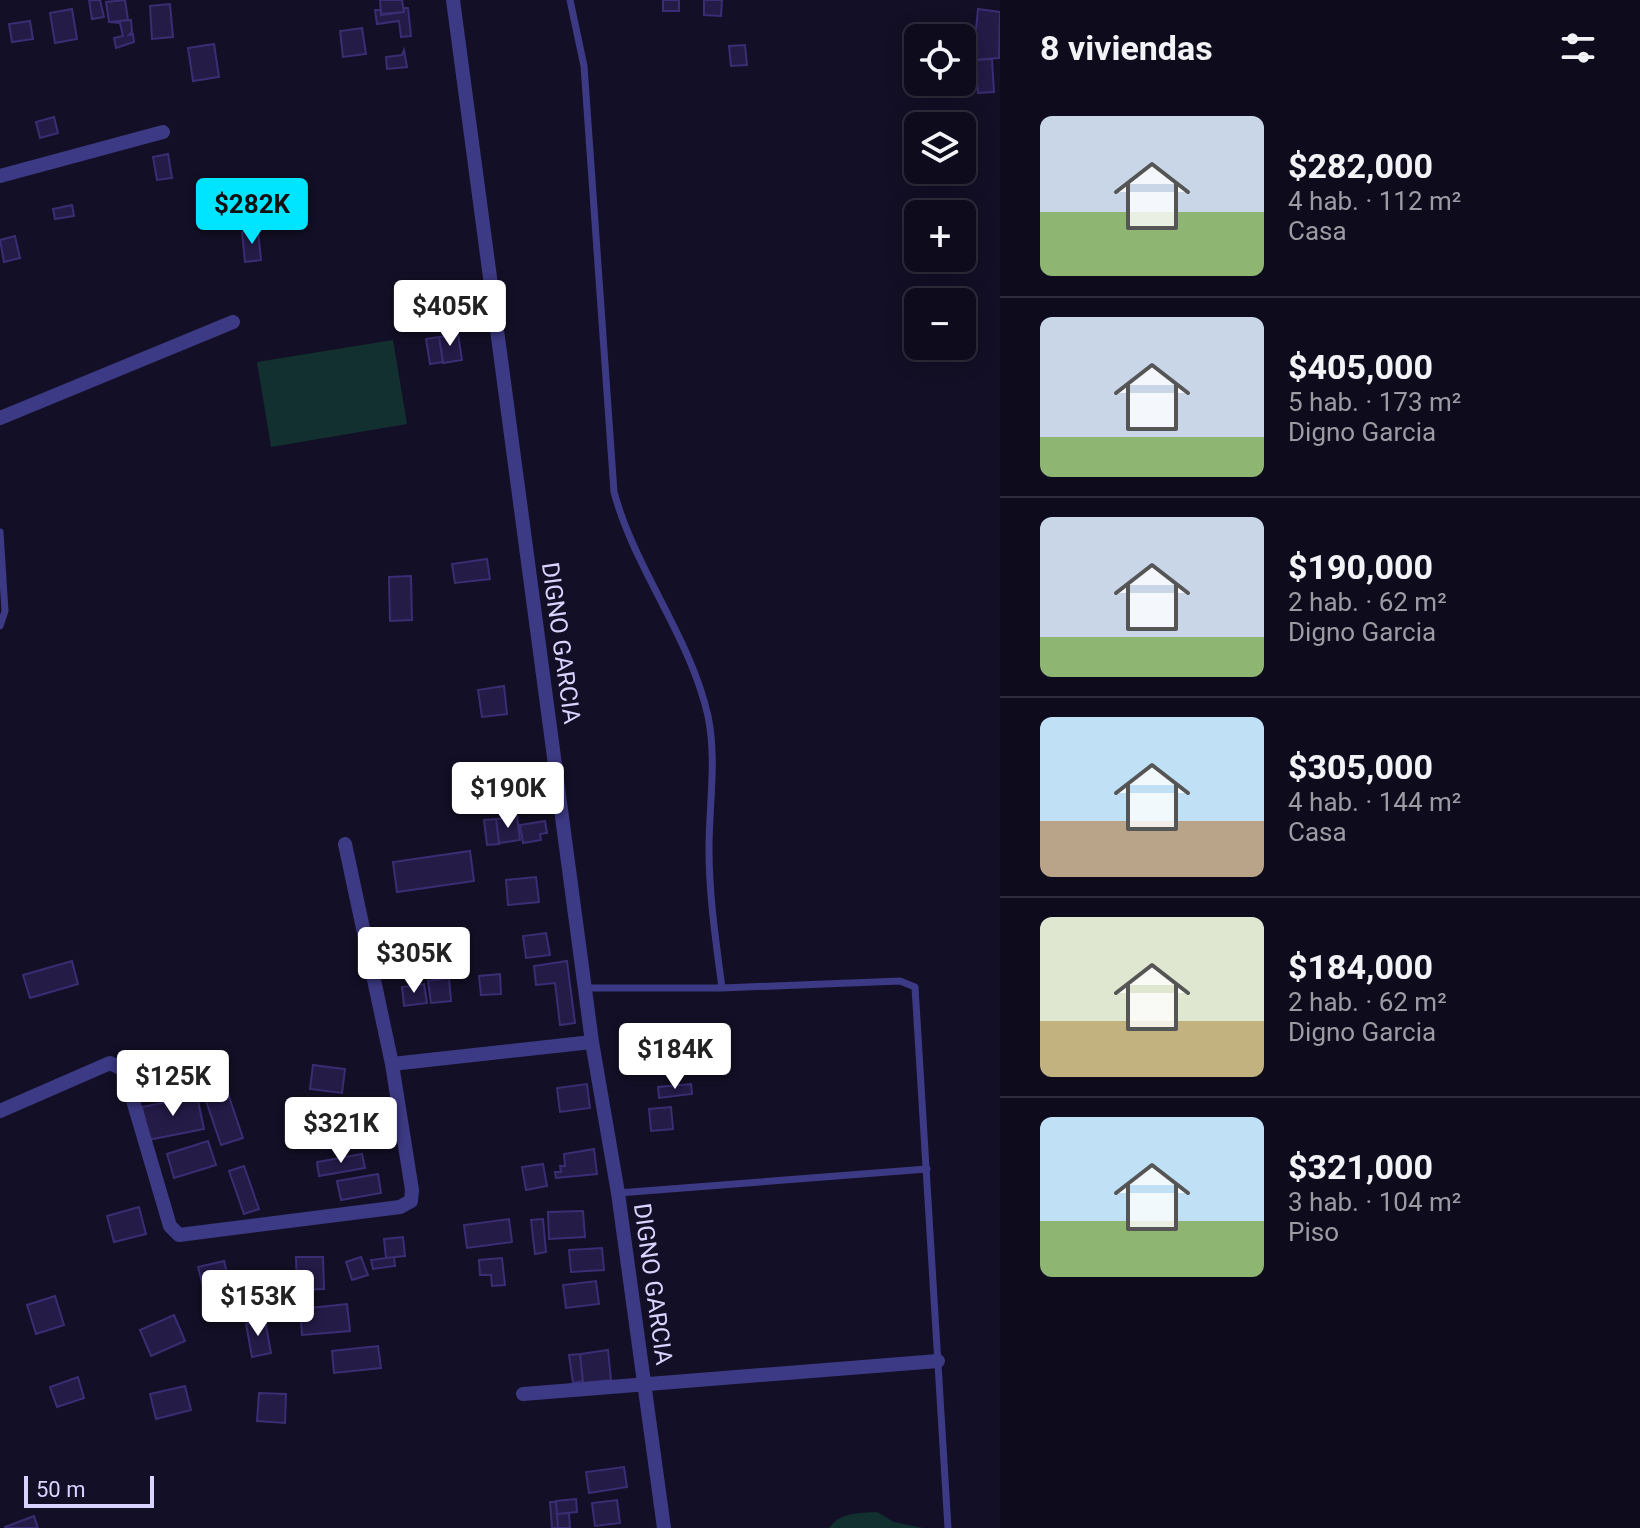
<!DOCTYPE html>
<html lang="es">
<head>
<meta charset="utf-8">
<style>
	body { margin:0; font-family:Roboto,sans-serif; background:#1c1929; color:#f1f3f6; height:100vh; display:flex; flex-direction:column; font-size:30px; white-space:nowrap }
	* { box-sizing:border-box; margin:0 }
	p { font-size:26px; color:#9b9ba3 }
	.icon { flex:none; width:44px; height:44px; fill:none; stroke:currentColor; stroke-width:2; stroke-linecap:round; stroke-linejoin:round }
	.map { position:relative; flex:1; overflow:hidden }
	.panel { display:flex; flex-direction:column; background:#0e0b1c; width:640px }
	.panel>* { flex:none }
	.tools { position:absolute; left:904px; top:24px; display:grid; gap:16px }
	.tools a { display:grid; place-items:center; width:72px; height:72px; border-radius:12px; background:#0e0b1c; box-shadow:0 4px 20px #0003,0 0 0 2px #2e2b3b; font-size:40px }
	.scale { position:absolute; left:24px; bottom:20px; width:130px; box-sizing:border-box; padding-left:8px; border:4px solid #d9d4ff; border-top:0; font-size:22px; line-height:28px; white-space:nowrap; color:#d9d4ff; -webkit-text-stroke:6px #130f26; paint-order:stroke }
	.price { position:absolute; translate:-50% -68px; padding:0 18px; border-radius:8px; background:#fff; color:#222; font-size:26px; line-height:52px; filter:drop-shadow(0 2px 4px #0008) }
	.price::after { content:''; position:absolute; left:50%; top:48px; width:24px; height:18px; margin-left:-12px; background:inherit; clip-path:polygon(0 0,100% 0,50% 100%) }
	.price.selected { background:#00e5ff; color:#111 }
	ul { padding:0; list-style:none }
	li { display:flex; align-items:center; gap:24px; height:200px; padding:0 40px }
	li+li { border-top:2px solid #2e2b3b }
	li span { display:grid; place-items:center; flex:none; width:224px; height:160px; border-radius:12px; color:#555 }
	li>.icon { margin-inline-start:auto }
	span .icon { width:96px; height:96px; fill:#fffc; stroke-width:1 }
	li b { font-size:34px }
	h2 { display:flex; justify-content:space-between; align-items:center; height:96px; padding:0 40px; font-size:34px }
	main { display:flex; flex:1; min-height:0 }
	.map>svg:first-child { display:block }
	.green { fill:#12302f }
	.building { fill:#241b47; stroke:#3b2d73; stroke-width:2 }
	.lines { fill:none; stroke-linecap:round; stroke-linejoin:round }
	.lane { stroke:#3d3a85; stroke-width:7 }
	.street { stroke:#3d3a85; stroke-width:14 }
	.labels { text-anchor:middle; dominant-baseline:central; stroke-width:6; stroke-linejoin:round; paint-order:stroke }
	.street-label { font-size:24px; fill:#d9d4ff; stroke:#130f26 }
</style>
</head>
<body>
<main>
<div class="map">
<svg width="1000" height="1528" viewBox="0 0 1000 1528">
	<rect width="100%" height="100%" fill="#130f26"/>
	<!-- green -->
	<path class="green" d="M393,340L407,424L271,447L257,362Z
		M877,1512L894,1522L923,1528H829C841,1512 858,1513 877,1512Z"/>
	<!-- building -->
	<path class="building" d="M89,0H100L104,17L92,19Z
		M125,0L128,20L109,22L106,2Z
		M380,0H402L404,12L381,14Z
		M663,0H679V11H663Z
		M704,0H722L721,16L704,15Z
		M170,4L173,37L152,39L150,6Z
		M404,8H408L411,36L401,37L399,21L377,24L375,10H381V15L404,12Z
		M72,9L77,39L55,43L50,13Z
		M978,9L1000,12L999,58L973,60Z
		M131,20L132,32L129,35L133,34L134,42L116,48L114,38L123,36L120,23L109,22Z
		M30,21L33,39L12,42L9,24Z
		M362,28L366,54L343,57L340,31Z
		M214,44L219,77L193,81L188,48Z
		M745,45L747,65L731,66L729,46Z
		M404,50L407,67L387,69L386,57L402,55Z
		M918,50V71H912L910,51Z
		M992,59L994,92L978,93L975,60Z
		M54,117L58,133L40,138L36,122Z
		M168,154L172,178L157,180L153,157Z
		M72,205L74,216L55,219L53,209Z
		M258,230L261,260L245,262L242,232Z
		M15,236L20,258L4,262L0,240Z
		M458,334L462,360L443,363L439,337Z
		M439,337L443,362L430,364L426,339Z
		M487,559L490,579L455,583L452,564Z
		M411,576L412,620L390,621L389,577Z
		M504,686L507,714L482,717L478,690Z
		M534,779L537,800L505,805L503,783Z
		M503,783L505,801L494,802L491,785Z
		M517,816L520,840L499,843L496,819Z
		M496,819L499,844L487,845L484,820Z
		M545,821L547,833L540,834L541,840L523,843L520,825Z
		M470,851L474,881L397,892L393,862Z
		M536,877L539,902L508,905L506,880Z
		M546,933L550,955L526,958L523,936Z
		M72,961L78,984L30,998L23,975Z
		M567,961L575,1023L560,1025L555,983L536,985L534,966Z
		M500,974L501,994L481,995L479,976Z
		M449,978L451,1001L431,1003L428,981Z
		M424,984L427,1003L404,1006L402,987Z
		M313,1065L345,1069L342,1093L310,1089Z
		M223,1079L243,1138L221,1145L201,1086Z
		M587,1084L590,1108L560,1112L557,1088Z
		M691,1084L692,1094L659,1098L658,1087Z
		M197,1096L204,1129L148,1140L142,1107Z
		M354,1106L355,1123L309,1127L307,1111Z
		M671,1107L673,1129L651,1131L649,1109Z
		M208,1141L216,1165L174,1178L167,1154Z
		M594,1149L597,1174L556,1178L555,1172H561L560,1166H565L564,1154Z
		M594,1149L597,1174L556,1178L555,1172H561L560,1166H565L564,1154Z
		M362,1154L365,1168L319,1176L317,1162Z
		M543,1164L547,1186L526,1190L522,1167Z
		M244,1166L259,1209L244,1214L229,1171Z
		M378,1174L381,1193L341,1200L337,1181Z
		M139,1207L146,1234L114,1242L107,1216Z
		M583,1211L585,1237L549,1239L548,1212Z
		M509,1219L512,1242L467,1248L464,1225Z
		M543,1219L546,1252L535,1254L531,1220Z
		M403,1237L405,1256L386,1258L384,1239Z
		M602,1248L604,1270L571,1272L569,1250Z
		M296,1257H323L324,1289L297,1290Z
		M361,1257L368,1275L352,1280L346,1262Z
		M394,1257L395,1266L373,1269L371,1260Z
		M502,1258L505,1285L492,1286L491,1275H480L479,1260Z
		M224,1261L234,1300L208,1306L198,1267Z
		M596,1281L599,1304L566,1308L563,1285Z
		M55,1296L64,1325L36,1334L27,1305Z
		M290,1299L292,1312L264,1316L262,1303Z
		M256,1301L263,1311L248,1321L242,1311Z
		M347,1304L350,1331L302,1335L300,1309Z
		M174,1315L185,1341L151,1356L140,1330Z
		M265,1320L271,1353L252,1357L246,1324Z
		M378,1346L381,1368L334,1373L332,1351Z
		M608,1350L611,1380L583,1383L580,1354Z
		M580,1354L583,1381L573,1383L569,1355Z
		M78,1377L84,1398L57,1407L50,1387Z
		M185,1386L191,1410L156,1419L150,1394Z
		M259,1393L286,1394L285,1423L257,1421Z
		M624,1467L627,1487L589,1493L586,1472Z
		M576,1499L577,1512L557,1514L556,1501Z
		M617,1500L620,1523L595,1526L592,1503Z
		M550,1502H556L558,1528H552Z
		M569,1513L570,1528H558L557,1514Z
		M34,1516L38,1528H6L5,1527Z"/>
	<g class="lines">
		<!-- lane -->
		<path class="lane" d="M570,0L584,66L614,492C635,570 690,636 708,716C717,760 709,804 709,849C709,896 716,942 722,988
			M0,532L5,611L0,626
			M585,988H722L900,981L915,987L948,1528
			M618,1193L927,1169"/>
		<!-- street -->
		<path class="street" d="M453,0L592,1042L618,1193L664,1528
			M0,176L163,132
			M0,418L233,322
			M392,1064L592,1042
			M0,1111L110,1063L124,1070L170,1226L179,1235L400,1207L411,1201L412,1190L392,1064L345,844
			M523,1394L938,1361"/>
	</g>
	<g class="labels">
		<!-- street labels -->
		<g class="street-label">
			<text transform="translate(561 643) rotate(82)">DIGNO GARCIA</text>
			<text transform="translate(653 1284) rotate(82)">DIGNO GARCIA</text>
		</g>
	</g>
</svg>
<div class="tools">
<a><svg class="icon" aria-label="locate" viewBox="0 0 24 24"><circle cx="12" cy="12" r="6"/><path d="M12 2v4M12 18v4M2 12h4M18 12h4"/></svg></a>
<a><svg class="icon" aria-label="layers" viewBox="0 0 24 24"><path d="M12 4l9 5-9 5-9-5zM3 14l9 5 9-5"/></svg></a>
<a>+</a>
<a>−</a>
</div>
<div class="scale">50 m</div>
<b class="price selected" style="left:252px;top:246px">$282K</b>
<b class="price" style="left:450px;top:348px">$405K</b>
<b class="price" style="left:508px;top:830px">$190K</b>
<b class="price" style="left:414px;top:995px">$305K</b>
<b class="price" style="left:675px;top:1091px">$184K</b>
<b class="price" style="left:173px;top:1118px">$125K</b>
<b class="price" style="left:341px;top:1165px">$321K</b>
<b class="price" style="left:258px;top:1338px">$153K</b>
</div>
<section class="panel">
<h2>8 viviendas<svg class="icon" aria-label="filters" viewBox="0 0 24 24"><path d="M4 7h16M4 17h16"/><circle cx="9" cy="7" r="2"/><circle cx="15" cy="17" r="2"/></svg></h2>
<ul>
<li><span style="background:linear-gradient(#c9d6e8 60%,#8fb573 0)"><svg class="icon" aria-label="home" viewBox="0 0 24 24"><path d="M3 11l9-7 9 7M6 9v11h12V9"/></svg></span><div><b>$282,000</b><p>4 hab. · 112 m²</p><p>Casa</p></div></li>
<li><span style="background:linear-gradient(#c9d6e8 75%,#8fb573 0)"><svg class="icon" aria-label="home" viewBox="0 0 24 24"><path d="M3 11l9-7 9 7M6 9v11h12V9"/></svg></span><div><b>$405,000</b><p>5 hab. · 173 m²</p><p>Digno Garcia</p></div></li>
<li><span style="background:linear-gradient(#c9d6e8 75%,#8fb573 0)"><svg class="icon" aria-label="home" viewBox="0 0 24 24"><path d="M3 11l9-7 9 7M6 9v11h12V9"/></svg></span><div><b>$190,000</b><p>2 hab. · 62 m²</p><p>Digno Garcia</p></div></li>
<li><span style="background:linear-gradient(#bfe0f5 65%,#b9a48a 0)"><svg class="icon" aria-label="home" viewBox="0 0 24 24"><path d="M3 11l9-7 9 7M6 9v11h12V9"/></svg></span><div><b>$305,000</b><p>4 hab. · 144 m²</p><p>Casa</p></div></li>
<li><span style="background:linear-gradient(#dfe7d0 65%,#c2b280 0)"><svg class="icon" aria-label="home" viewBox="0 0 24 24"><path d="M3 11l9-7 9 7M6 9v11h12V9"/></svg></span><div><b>$184,000</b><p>2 hab. · 62 m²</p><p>Digno Garcia</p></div></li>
<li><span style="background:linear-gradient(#bfe0f5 65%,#8fb573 0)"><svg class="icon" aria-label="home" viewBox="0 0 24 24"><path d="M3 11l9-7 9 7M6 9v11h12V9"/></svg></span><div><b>$321,000</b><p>3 hab. · 104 m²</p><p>Piso</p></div></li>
</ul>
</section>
</main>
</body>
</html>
